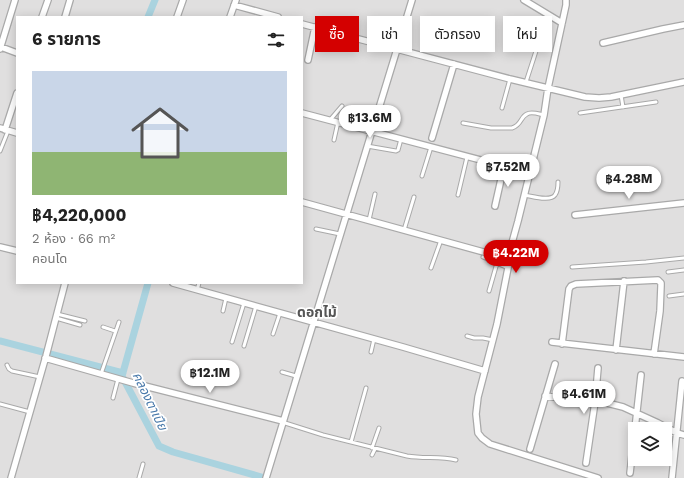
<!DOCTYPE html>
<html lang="th">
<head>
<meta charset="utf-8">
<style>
	body { margin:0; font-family:"Work Sans","Noto Sans Thai",sans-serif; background:#f6f6f6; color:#222; height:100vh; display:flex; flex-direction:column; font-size:15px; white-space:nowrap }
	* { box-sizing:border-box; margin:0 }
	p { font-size:13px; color:#767676 }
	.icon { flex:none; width:22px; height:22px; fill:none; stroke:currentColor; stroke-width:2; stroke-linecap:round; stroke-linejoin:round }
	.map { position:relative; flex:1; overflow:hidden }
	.panel { position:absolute; left:16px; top:16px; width:287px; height:268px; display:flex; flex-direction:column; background:#fff; border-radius:0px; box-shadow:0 2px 10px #0003 }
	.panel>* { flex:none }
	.guide { position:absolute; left:315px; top:16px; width:309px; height:36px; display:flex; gap:8px }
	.controls { position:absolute; left:628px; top:422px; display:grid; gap:8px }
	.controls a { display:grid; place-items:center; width:44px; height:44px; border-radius:0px; background:#fff; box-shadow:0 2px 10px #0003; font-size:20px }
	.price { position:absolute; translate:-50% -34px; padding:0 9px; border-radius:14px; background:#fff; color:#222; font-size:13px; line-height:26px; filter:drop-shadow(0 1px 2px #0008) }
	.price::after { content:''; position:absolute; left:50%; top:24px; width:12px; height:9px; margin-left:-6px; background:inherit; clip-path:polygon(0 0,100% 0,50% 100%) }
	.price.active { background:#d40000; color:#fff }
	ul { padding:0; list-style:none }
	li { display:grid; align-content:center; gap:8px; height:212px; padding:0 16px }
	li span { display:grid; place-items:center; height:124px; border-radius:0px; color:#555 }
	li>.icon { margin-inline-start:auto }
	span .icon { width:72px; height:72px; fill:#fffc; stroke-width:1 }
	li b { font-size:17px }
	h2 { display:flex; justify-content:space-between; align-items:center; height:48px; padding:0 16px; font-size:17px }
	.pill { padding:0 14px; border-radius:0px; background:#fff; box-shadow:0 2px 10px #0003; font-size:14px; line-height:36px }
	.pill.active { background:#d40000; color:#fff }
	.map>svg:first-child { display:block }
	.residential { fill:#e0dfdf; fill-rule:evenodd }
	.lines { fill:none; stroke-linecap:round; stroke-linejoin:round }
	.canal { stroke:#aad3df; stroke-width:7 }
	.service-casing { stroke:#a9a9a9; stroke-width:5 }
	.minor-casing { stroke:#a9a9a9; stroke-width:8 }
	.service { stroke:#fff; stroke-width:3 }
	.minor { stroke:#fff; stroke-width:5.5 }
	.labels { text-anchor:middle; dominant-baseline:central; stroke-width:3.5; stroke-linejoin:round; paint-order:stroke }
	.water-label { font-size:13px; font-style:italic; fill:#4a7aab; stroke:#fff }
	.quarter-label { font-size:14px; font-weight:bold; fill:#555; stroke:#fff }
</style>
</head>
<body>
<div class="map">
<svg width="684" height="478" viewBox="0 0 684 478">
	<rect width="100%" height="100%" fill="#f2efe9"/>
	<!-- residential -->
	<path class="residential" d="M0,0H684V478H0ZM17,17H302V283H17ZM635,429H665V459H635Z"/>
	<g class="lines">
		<!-- canal -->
		<path class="canal" d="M148,17L155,0
			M148,283L122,376L159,446L173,452L265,478
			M0,341L123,373"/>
		<defs>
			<path id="service" d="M526,82L537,48
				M621,95L623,107
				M502,108L510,79
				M580,113L656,102
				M330,120L342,106
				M463,123L491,128H512C522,125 520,117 527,114C531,111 539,114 544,115
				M334,140L338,122
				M367,146L396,151L398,150L401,139
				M0,151L8,131
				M422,176L431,147
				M458,195L467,157
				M524,195C532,196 550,202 555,195C558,191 558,186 558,182
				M369,220L375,194
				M316,229L340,234
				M404,230L414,197
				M483,257L508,268
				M572,267L646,262L684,258
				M431,268L441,240
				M668,272L684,270
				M197,290L199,283
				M489,291L497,263
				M669,296L684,294
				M223,311L226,298
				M57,314L85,321
				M56,318L80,325
				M103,327L115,331
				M273,334L280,313
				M467,336L474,338H483L493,340
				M232,342L244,303
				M244,346L256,306
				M371,352L374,339
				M7,365L9,369L12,371L40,377
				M282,372L296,376
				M101,374L119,322
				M113,398L118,379
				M0,404L30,412
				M282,422L323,435L407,456C424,459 440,456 456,460
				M351,442L366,388
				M372,448L379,428
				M372,455L375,449
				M139,478L143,464"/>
			<path id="minor" d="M524,0L562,23
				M566,0V5L548,88L544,115L518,221L510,250L508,268L497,324L478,397L476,414L478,433L482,438L490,444L598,478
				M234,5L278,17
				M42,17L48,0
				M65,17L70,0
				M177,17L183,0
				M230,17L236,0
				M302,24L510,79L585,97L599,98L611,97L684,82
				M603,43L663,29L684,25
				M1,47L17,53
				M0,49L15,0
				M308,60L315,27
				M302,113L530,173
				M0,128L17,133
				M5,130L17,93
				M432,138L454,64
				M302,202L509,259
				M495,206L504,166
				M575,215L684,203
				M0,247L17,251
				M173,283L403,347L485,371
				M552,342L684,357
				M562,344L569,289L571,286L576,284L658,280L661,283V286L660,311L654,354
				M616,350L624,281
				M45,358L133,383L283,421
				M545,396L607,403L623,407L658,423L677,433L684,435
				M530,449L555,364
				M586,463L595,402L598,368
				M630,473L641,375
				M11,478L46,356L65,283
				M266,478L412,0
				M672,478L682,381"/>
		</defs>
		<!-- service casing -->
		<use href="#service" class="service-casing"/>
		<!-- minor casing -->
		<use href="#minor" class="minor-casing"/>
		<!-- service -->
		<use href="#service" class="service"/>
		<!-- minor -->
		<use href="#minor" class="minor"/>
	</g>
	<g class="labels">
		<!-- water labels -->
		<g class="water-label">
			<text transform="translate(150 401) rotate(64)">คลองตาเปีย</text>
		</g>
		<!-- quarter labels -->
		<g class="quarter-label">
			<text x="317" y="312">ดอกไม้</text>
		</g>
	</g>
</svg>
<div class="controls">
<a><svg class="icon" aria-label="layers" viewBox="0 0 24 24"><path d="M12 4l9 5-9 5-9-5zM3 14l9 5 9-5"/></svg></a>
</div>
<b class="price" style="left:370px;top:139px">฿13.6M</b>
<b class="price" style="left:508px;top:188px">฿7.52M</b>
<b class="price" style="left:629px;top:200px">฿4.28M</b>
<b class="price active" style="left:516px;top:274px">฿4.22M</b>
<b class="price" style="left:210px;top:394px">฿12.1M</b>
<b class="price" style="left:584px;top:415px">฿4.61M</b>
<div class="guide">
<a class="pill active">ซื้อ</a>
<a class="pill">เช่า</a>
<a class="pill">ตัวกรอง</a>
<a class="pill">ใหม่</a>
</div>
<section class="panel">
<h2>6 รายการ<svg class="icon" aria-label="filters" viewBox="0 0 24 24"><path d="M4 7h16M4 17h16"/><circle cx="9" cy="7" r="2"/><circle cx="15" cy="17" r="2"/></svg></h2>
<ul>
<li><span style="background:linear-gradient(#c9d6e8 65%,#8fb573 0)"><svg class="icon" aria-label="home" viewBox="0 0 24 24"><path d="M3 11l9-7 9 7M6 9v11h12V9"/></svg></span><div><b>฿4,220,000</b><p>2 ห้อง · 66 m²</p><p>คอนโด</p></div></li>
</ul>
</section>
</div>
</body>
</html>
